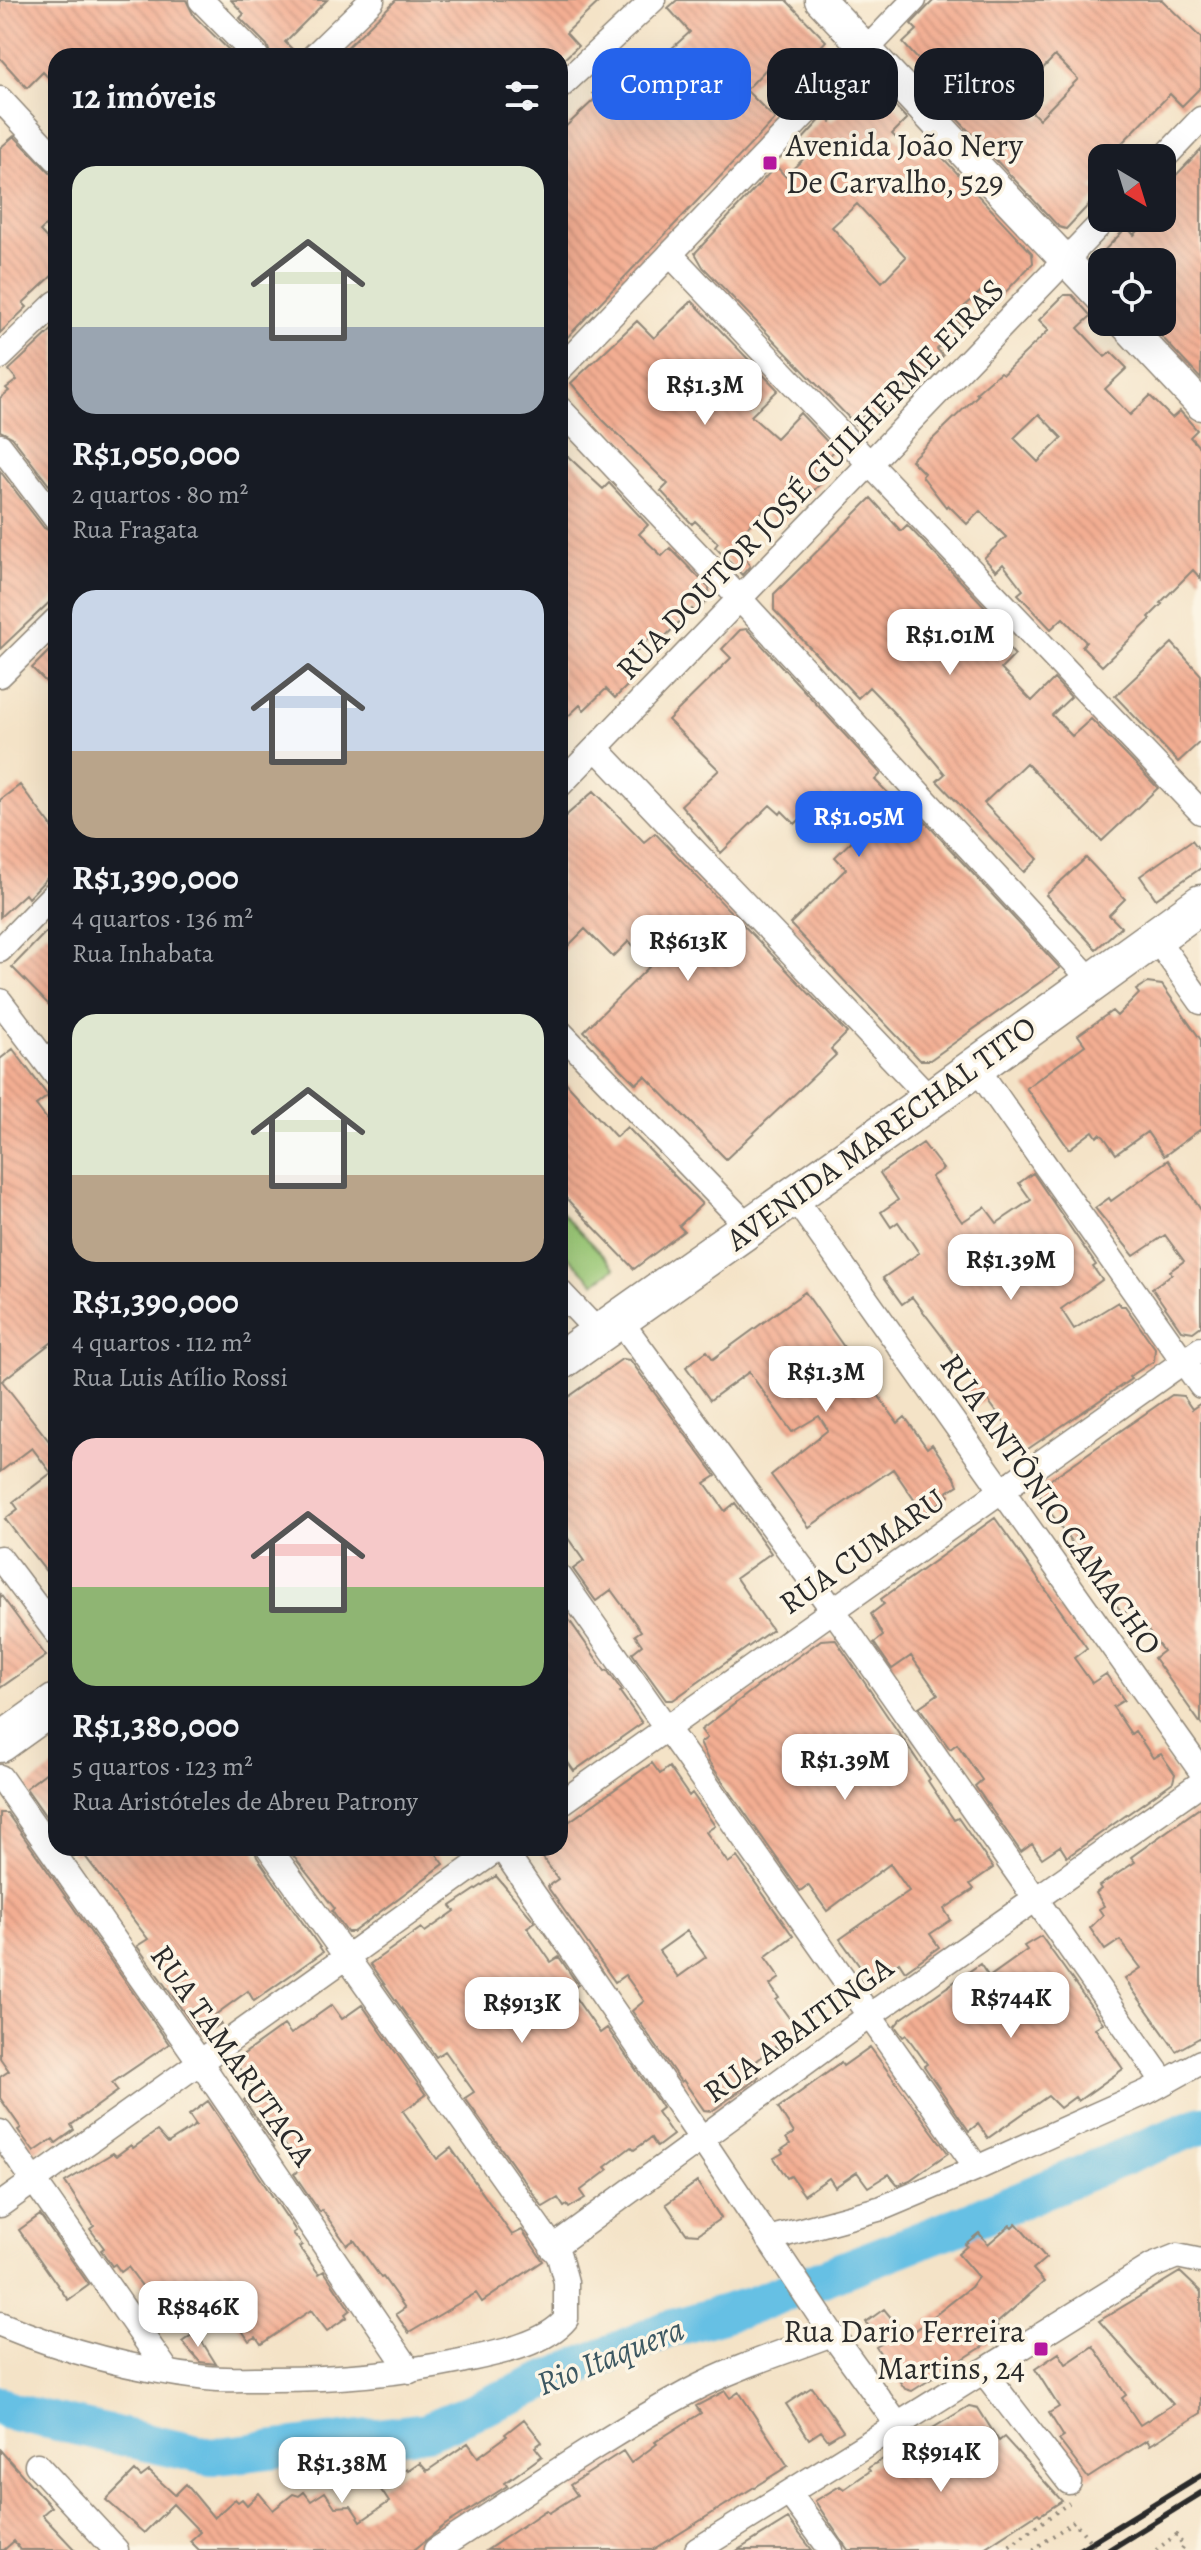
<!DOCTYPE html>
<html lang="pt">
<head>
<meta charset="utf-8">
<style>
	body { margin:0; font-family:Alegreya,serif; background:#20242c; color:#f1f3f6; height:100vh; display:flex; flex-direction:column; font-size:30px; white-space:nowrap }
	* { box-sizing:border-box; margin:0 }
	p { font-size:26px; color:#9ea1a6 }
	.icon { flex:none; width:44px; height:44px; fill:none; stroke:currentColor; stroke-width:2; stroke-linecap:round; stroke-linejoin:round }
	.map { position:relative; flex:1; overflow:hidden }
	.details { position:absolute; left:48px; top:48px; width:520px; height:1808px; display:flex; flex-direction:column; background:#171b24; border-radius:24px; box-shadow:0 8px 32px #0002 }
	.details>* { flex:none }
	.banner { position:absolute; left:592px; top:48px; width:488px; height:72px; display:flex; gap:16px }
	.needle { width:52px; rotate:142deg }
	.fabs { position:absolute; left:1088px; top:144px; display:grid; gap:16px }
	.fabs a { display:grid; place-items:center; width:88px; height:88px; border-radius:16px; background:#171b24; box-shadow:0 8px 32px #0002; font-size:40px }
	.price { position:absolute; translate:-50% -68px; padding:0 18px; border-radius:16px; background:#fff; color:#222; font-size:26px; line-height:52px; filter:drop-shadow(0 2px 4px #0008) }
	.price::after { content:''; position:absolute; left:50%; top:48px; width:24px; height:18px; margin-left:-12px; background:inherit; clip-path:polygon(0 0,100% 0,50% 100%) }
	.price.selected { background:#2563eb; color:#fff }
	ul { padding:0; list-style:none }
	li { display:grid; align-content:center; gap:16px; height:424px; padding:0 24px }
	li span { display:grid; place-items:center; height:248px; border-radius:24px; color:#555 }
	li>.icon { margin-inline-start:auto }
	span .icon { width:144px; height:144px; fill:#fffc; stroke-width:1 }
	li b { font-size:34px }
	h2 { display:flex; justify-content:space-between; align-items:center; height:96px; padding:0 24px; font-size:34px }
	.pill { padding:0 28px; border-radius:24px; background:#171b24; box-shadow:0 8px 32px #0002; font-size:28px; line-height:72px }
	.pill.selected { background:#2563eb; color:#fff }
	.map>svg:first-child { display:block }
	.park { fill:#99c775; stroke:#627950; stroke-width:2 }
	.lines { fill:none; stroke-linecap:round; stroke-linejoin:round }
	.river { stroke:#66c0e4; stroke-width:38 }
	.building { fill:url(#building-back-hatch); fill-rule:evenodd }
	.minor-casing { stroke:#908779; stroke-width:27 }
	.tertiary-casing { stroke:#908779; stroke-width:33 }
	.primary-casing { stroke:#908779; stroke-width:41 }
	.path { stroke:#908779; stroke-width:4; stroke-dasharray:2 6; stroke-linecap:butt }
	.minor { stroke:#fff; stroke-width:24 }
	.tertiary { stroke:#fff; stroke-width:30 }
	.primary { stroke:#fff; stroke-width:38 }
	.rail { stroke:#2b2b2b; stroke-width:6 }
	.path-bridge { stroke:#908779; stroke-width:4; stroke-dasharray:2 6; stroke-linecap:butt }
	.poi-dot { fill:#b5179e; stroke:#fcf5e5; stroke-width:3 }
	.labels { text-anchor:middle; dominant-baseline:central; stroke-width:7; stroke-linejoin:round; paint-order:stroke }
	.poi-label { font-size:32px; fill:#2b2b2b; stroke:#fcf5e5; text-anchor:start }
	.street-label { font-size:32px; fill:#2b2b2b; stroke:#fcf5e5 }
	.water-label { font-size:34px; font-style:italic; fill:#3d5862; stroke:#fcf5e5 }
</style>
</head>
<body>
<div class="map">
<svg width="1201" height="2550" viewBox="0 0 1201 2550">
	<defs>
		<pattern id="building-back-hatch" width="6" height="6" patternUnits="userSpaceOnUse" patternTransform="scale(2)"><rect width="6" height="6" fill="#f3ad92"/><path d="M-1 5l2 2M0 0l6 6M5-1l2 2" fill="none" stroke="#d0957e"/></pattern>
	</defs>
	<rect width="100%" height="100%" fill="#fcf5e5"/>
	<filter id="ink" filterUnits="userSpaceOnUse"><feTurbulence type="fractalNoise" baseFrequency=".0125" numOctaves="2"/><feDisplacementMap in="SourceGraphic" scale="16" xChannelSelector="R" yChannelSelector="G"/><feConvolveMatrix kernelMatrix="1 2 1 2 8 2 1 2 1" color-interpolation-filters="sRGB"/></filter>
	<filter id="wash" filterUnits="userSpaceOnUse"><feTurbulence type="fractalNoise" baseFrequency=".006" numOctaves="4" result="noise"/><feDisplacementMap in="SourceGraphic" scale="32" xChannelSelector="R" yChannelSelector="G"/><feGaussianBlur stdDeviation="1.8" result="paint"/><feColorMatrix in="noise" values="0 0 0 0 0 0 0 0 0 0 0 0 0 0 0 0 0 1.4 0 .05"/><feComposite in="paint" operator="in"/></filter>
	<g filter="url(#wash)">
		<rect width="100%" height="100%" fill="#f4e3c7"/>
		<!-- park -->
		<path class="park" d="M560,1211L615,1268L594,1283L560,1248Z"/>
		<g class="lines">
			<!-- river -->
			<path class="river" d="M0,2405L8,2411L211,2457L427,2431L666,2330L753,2305L957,2226L1201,2125"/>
		</g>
		<g id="blocks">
			<!-- building -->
			<path class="building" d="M0,0H186L194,16L235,56H56V86L43,72L27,88L0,58Z
				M231,0H327L285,42L299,56H271L267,45L240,18L244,14Z
				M396,0H601L566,33L578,46L561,62L560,56L552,54L549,56H493L488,50L482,56H338Z
				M677,0H786L826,41L792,78L774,61L746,90L775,119L560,345V132L597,97L593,93L607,80L622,97L675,53L671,49L690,32L668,8Z
				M934,0H1162L1201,38V87L1182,106L1170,94L1118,147L1130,158H1102V178L1092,188L1098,195L1066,229L1059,227L947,108L953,102L919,70L924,66L903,43L917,30L911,24ZM1055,56L1078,79L1039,119L1016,96Z
				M873,83L907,119L892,134L916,157L929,143L1032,253L1033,263L1000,298L988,285L952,318L960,326L937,349L943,356L922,378L919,375L870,422L864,415L855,424L703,267L695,253L776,166L785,176L810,153L800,142L824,116L831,122ZM857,204L906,257L882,282L832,227Z
				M14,136L56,179V216L40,231L56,248V272L23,303L27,307L0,333V148Z
				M1201,149V379L1148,322H1162V262H1093L1127,227L1134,235L1142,227L1144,230L1156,218H1162V190Z
				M1064,295H1072L1091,316L1078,328L1105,357L1111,352L1127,368L1105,389L1130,415L1150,396L1172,418L1180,411L1197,430L1190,437L1201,449V579L1193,570L1160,603L1162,604L1149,617L1151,619L1102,666L1082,646L1086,642L1063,618L1051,629L1018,594L1023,590L1003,564L996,571L984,558L1006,537L980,511L967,524L948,505L946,507L922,476L924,473L911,460L978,395L976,393L1000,372L1003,374L1049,330L1039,320ZM1039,414L1062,438L1038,462L1014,438Z
				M692,301L778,390L751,416L776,438L800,413L835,450L817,468L827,477L779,526L763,511L735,540L750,566L742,575L715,547L718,543L695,521L692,524L661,491L668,484L603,420L571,383L637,321L654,338Z
				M56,326V479L49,485L12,437L0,431V398L9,391L6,388L17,380L9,370Z
				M560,449L603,489L609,483L648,525L639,534L662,556L670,548L709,588L710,598L696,613L692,609L656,646L649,639L624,663L637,676L615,698L606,689L584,710L580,705L560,724Z
				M0,471L44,528L56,534V596L0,649Z
				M871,498L901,531L907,525L1011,634L1003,642L1015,655L1001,669L1032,701L1054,679L1071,697L1052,715L1072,736L1091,719L1158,788L1102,841L1026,763L984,803L1038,859L1024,872L937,781L945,774L895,714L869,687L858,698L774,610V594Z
				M747,629L881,774L875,780L899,804L904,799L1060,968L930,1060H920L790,924L846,869L835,857L860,833L836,807L820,822L809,811L795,824L782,811L780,814L770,805L721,853L681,805L719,770L668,720L731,658L722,649L740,630Z
				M1172,643L1201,675V741L1178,762L1115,696Z
				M56,644V692L32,668Z
				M20,785L56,832V869L28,898L25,894L0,917V800Z
				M594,791L644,842L655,833L847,1033L831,1049L836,1055L726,1159L645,1076L636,1084L584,1031L651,965L629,941L613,957L585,929L560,954V821Z
				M1192,840L1201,852V868L1156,899L1140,876Z
				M1086,858L1125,899L1109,915L1121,927L1096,949L1046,895Z
				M46,932L56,941V1012L12,967Z
				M1147,983L1162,985L1201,1040V1129L1164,1156L1147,1132L1116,1154L1104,1137L1100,1134L1097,1137L1093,1131L1069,1149L1026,1088L1085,1045L1078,1035L1112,1011L1117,1016L1139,994L1136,990Z
				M13,1049L48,1096L36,1105L56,1131V1339L2,1381L56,1450V1584L5,1519L18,1509L13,1502L51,1473L32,1448L0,1472V1059Z
				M560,1076L616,1137L627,1127L702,1204L679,1226L684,1231L634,1269L560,1192Z
				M923,1143L943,1169L931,1177L962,1222L985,1207L997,1223L1031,1200L1019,1183L1033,1173L1096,1265L1093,1267L1102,1280L1061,1309L1074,1329L1118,1302L1121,1306H1125L1155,1348L1154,1361L1129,1377L1131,1379L1025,1451L987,1399L975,1408L964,1391L975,1383L941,1335L912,1297L902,1304L883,1278L919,1253L898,1222L891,1227L881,1212L898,1200L880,1173Z
				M1168,1160L1201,1210V1326L1193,1332L1181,1330L1152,1288L1172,1274L1170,1271L1184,1261L1165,1235L1134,1256L1095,1208L1109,1198L1111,1201Z
				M805,1292L898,1423L905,1417L927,1448L932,1444L955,1478L958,1485L947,1492L949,1496L924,1514L893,1469L809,1527L771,1475L828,1430L819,1416L792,1432L749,1372L710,1400L686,1367L707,1351L713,1359Z
				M622,1359L630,1360L716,1476L705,1483L725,1511L735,1503L771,1553L736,1578L772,1630L673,1700H666L632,1653L642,1645L635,1635L641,1631L611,1590L596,1601L573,1569L584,1561L560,1527V1403Z
				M1172,1395L1183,1396L1192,1409L1201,1403V1724L1154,1658L1163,1651L1131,1608L1123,1614L1040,1498L1041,1486Z
				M995,1518L1087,1648L1074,1658L1092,1683L1106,1674L1124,1700L1113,1707L1131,1734L1135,1731L1153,1758L1161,1754L1175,1774L1173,1782L1067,1857L1060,1846L1042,1858L1032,1844L1021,1852L975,1786L982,1780L957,1744L950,1749L919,1707L938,1694L911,1656L892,1669L874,1643L883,1636L871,1614L884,1604L881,1599Z
				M0,1594L46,1656L0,1688Z
				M560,1607L605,1671L607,1670L622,1691L620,1692L642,1723L574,1771L560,1751Z
				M835,1639L930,1779L928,1781L954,1820L958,1818L993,1868L970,1884L974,1889L944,1909L951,1920L930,1934L939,1947L905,1971L899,1962L871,1982L840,1939L909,1891L890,1864L827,1911L808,1885L800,1891L709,1762L700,1743L707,1738L701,1730L759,1685L821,1640Z
				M652,1763L660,1774L669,1767L689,1796L692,1793L715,1826L706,1832L728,1863L737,1857L793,1936L765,1957L780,1978L770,1985L779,1998L776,2000L803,2037L783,2053L776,2046L750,2066L759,2077L712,2111L704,2110L683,2080L681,2082L632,2011L644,2001L625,1975L615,1982L549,1889L548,1886L558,1879L536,1848H560V1828ZM687,1931L706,1957L678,1977L659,1951Z
				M56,1765V1831L26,1788Z
				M1201,1807V2037L1176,2051L1125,1979L1141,1968L1120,1940L1105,1950L1090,1928L1103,1915L1099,1909L1104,1906L1096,1893L1101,1889L1099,1886L1135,1862L1131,1857Z
				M0,1813H7L169,2044L112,2083L118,2091L71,2125L74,2130L56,2143L53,2139L34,2152L18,2130L21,2128L0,2098V2077L9,2071L0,2058Z
				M68,1848H254L257,1857L323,1952L254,2001L248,1991L215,2015L221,2024L200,2035L137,1946L148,1939L81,1851L74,1856Z
				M287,1848H432L444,1864L353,1932H347L332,1911L335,1909Z
				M496,1876L535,1922L527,1927L551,1962L559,1957L578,1985L570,1990L600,2033L607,2028L657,2100L662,2108L657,2112L673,2135L657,2147L651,2138L634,2150L631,2147L605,2167L608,2170L580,2191L585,2198L569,2208L567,2205L564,2207L558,2198L543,2207L465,2098L474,2092L445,2051L436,2057L370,1964L421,1928L425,1932L455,1911L451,1906Z
				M1041,1936L1103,2023L1095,2028L1123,2069L1078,2101L1075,2097L1060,2108L1048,2096L988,2138L978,2124L969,2131L924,2066L927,2064L906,2035L903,2037L895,2026L901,2019L980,1964L989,1977L1027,1950L1024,1946Z
				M332,2005L342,2019L362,2005L426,2095L403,2111L437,2159L451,2148L512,2235L522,2230L543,2261L482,2302L476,2293L409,2333L396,2314L405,2308L383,2277L381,2278L354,2240L347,2245L322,2210L320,2212L294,2174L300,2169L280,2137L273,2142L244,2100L256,2091L234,2061L284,2025L291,2034Z
				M870,2047L948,2153L910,2180L898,2185L889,2174L868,2187L857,2172L835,2187L829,2178L804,2195L791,2176L787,2178L774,2158L783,2153L781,2150L790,2144L786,2138L794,2133L778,2108L841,2063L843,2066Z
				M208,2101L296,2231L293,2233L302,2245L299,2247L319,2274L324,2271L350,2310L345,2314L347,2317L327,2331L311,2310L261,2344L256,2337L249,2341L222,2300L191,2323L175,2303L162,2313L128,2267L121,2272L115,2264L112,2266L101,2250L104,2248L90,2229L94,2226L65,2182L113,2153L116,2156L131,2145L133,2148L157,2131L168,2143L196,2125L189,2115Z
				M697,2182L721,2218L698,2234L686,2233L666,2204Z
				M40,2215L89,2285L68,2300L19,2230Z
				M1016,2223L1046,2258L1033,2269L1044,2282L996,2324L1003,2334L912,2391L905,2389L876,2347L881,2344L866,2322L884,2309L907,2337L971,2287L978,2277L958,2254L967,2246L965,2244L979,2233L988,2244L1010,2225L1012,2227Z
				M1180,2272L1201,2292V2413L1150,2445L1147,2440L1088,2478L1059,2440L1064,2437L1049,2413L1059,2407L1035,2369L1059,2353L1066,2364L1093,2346L1126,2395L1122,2398L1140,2425L1173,2404L1099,2321Z
				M196,2332L216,2364L200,2362L182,2342Z
				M812,2387L843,2431L828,2440L821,2431L809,2439L786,2404Z
				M725,2391L730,2398L739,2392L788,2466L653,2550H487L546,2510L549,2513L577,2495L570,2485L623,2451L631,2463L657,2444L655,2442L701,2413L696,2406Z
				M969,2406L978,2408L999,2441L1004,2437L1062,2501L1040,2515L1038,2513L981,2550H848L815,2501L840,2486L844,2489L870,2471L868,2468L895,2452L904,2464L930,2446L923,2434Z
				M524,2419L542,2442L535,2447L542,2456L505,2483L507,2486L445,2525L414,2550H199L190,2541L200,2532L173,2504L144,2533L106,2500L135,2471L141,2477L149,2471L175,2495L186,2484L214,2518L235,2499L238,2502L242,2499L247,2505L259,2493L273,2510L293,2494L299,2496L304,2492L311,2501L325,2492L335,2507L351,2506L361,2521L389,2502L379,2487L407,2469L408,2471L420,2463L427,2471L468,2443L478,2457L507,2436L505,2434Z
				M0,2450L51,2507L42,2515L75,2550H21L14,2541L4,2550H0Z
				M788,2519L812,2550H738Z"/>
		</g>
	</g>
	<g filter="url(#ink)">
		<use href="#blocks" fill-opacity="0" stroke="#908779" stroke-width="2"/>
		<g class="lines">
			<defs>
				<path id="minor" d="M201,0L256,56
					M314,56L372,0
					M560,87L653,0
					M0,99L56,159
					M1162,160L1201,119
					M670,254L1201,812
					M0,357L56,303
					M560,369L914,0
					M560,409L739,598L1092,981
					M0,446L56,519
					M0,675L56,620
					M596,748L931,1099
					M560,785L1106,218
					M1155,937L1201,1002
					M0,950L56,892
					M0,1001L56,1075
					M560,1032L749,1227
					M976,1067L1201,1386
					M793,1196L1201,1771
					M560,1292L599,1333
					M619,1319L833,1610L1164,2082
					M0,1558L56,1632
					M560,1577L977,2168
					M0,1777L200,2062L410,2371
					M560,1804L1201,1349
					M502,1848L701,2138L832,2334L897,2424
					M0,2132L168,2372
					M0,2205L499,1848
					M768,2239L882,2208L977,2168L1147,2092L1201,2062
					M552,2248L869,2016L1201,1783
					M0,2324C65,2351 136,2370 206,2378C222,2380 239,2379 255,2379C324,2380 393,2375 461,2361C493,2354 545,2345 566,2319V2282L559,2256L269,1848
					M983,2371L1069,2482
					M37,2465L116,2550
					M789,2493L831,2550
					M436,2550C520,2496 603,2438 690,2391C735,2367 785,2352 832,2334
					M697,2550L1152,2266L1177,2256L1201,2261"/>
				<path id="tertiary" d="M820,0L1102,299
					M1123,322L1201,405"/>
				<path id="primary" d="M560,1361L931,1099L1201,904
					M0,1743L56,1703"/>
			</defs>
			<!-- minor casing -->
			<use href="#minor" class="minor-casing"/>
			<!-- tertiary casing -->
			<use href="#tertiary" class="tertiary-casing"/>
			<!-- primary casing -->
			<use href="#primary" class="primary-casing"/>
			<!-- path -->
			<path class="path" d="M1003,2550L1069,2503
				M1156,2550L1176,2535L1184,2546L1181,2550"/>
			<!-- minor -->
			<use href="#minor" class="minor"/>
			<!-- tertiary -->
			<use href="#tertiary" class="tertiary"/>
			<!-- primary -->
			<use href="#primary" class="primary"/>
			<!-- rail -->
			<path class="rail" d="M1079,2550L1201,2475
				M1109,2550L1201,2493"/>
			<!-- path-bridge -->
			<path class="path-bridge" d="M1033,2550L1074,2521L1097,2550"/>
		</g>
	</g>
	<!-- markers -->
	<g class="poi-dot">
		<rect x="762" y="155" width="16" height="16" rx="4"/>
		<rect x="1033" y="2341" width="16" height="16" rx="4"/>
	</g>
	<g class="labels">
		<!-- poi labels -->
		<g class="poi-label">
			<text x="786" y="145">Avenida João Nery<tspan x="786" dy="37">De Carvalho, 529</tspan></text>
			<text x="1025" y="2331" text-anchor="end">Rua Dario Ferreira<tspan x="1025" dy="37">Martins, 24</tspan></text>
		</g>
		<!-- street labels -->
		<g class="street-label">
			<text transform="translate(810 479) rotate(-46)">RUA DOUTOR JOSÉ GUILHERME EIRAS</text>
			<text transform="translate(881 1133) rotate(-36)">AVENIDA MARECHAL TITO</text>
			<text transform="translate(1051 1504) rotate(55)">RUA ANTÔNIO CAMACHO</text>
			<text transform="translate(862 1551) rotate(-35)">RUA CUMARU</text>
			<text transform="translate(798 2029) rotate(-36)">RUA ABAITINGA</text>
			<text transform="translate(233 2055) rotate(55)">RUA TAMARUTACA</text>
		</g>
		<!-- water labels -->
		<g class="water-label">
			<text transform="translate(610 2356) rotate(-22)">Rio Itaquera</text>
		</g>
	</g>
</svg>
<div class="fabs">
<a><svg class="needle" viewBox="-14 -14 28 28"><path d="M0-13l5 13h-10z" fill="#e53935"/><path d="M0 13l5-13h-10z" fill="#9ea1a6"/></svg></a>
<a><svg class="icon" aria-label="locate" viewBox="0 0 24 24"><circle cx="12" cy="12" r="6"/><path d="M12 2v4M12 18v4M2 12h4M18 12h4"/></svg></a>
</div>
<b class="price" style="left:705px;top:427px">R$1.3M</b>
<b class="price" style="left:950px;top:677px">R$1.01M</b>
<b class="price selected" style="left:859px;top:859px">R$1.05M</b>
<b class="price" style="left:688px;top:983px">R$613K</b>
<b class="price" style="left:1011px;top:1302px">R$1.39M</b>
<b class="price" style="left:826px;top:1414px">R$1.3M</b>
<b class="price" style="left:845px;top:1802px">R$1.39M</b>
<b class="price" style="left:1011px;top:2040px">R$744K</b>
<b class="price" style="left:522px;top:2045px">R$913K</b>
<b class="price" style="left:198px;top:2349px">R$846K</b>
<b class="price" style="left:941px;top:2494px">R$914K</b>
<b class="price" style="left:342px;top:2505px">R$1.38M</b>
<div class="banner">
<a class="pill selected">Comprar</a>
<a class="pill">Alugar</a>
<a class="pill">Filtros</a>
</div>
<section class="details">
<h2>12 imóveis<svg class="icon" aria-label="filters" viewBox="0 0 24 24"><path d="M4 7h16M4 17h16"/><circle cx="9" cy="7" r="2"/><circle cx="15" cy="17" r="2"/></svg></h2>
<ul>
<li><span style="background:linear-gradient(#dfe7d0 65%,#9aa5b1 0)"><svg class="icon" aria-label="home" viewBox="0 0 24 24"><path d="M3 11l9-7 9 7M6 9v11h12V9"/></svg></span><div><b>R$1,050,000</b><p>2 quartos · 80 m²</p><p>Rua Fragata</p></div></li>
<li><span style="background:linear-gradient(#c9d6e8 65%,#b9a48a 0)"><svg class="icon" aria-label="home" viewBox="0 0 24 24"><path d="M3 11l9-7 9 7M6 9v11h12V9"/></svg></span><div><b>R$1,390,000</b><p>4 quartos · 136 m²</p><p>Rua Inhabata</p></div></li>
<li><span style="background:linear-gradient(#dfe7d0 65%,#b9a48a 0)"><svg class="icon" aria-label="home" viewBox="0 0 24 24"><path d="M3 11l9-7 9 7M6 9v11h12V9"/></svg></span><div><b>R$1,390,000</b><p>4 quartos · 112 m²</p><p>Rua Luis Atílio Rossi</p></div></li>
<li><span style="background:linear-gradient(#f6c9c9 60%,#8fb573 0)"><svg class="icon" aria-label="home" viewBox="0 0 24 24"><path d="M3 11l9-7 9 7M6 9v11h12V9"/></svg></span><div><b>R$1,380,000</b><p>5 quartos · 123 m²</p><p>Rua Aristóteles de Abreu Patrony</p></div></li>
</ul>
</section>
</div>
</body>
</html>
